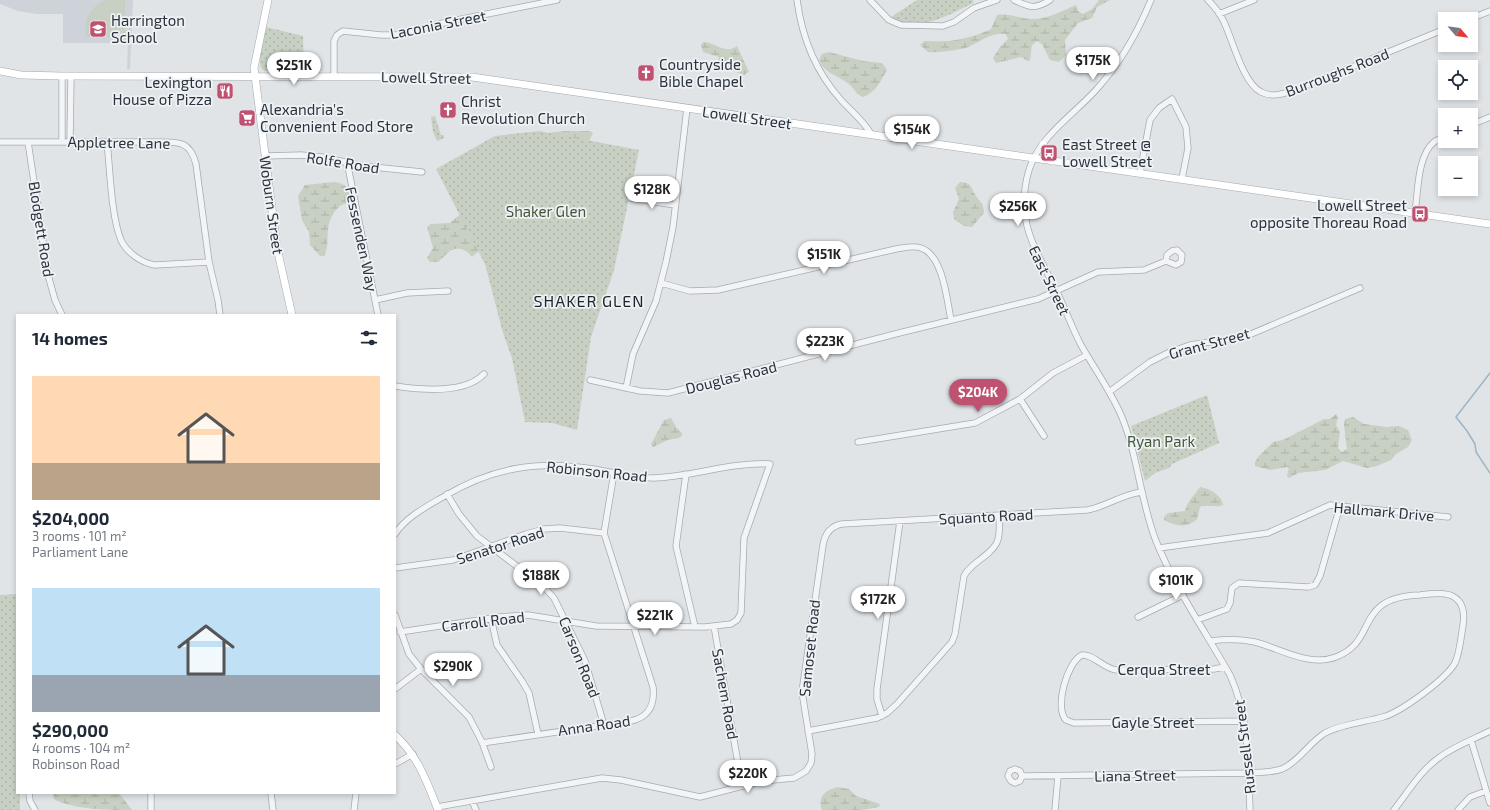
<!DOCTYPE html>
<html lang="en">
<head>
<meta charset="utf-8">
<style>
	body { margin:0; font-family:"Exo 2",sans-serif; background:#f6f6f7; color:#1f2937; height:100vh; display:flex; flex-direction:column; font-size:15px; white-space:nowrap }
	* { box-sizing:border-box; margin:0 }
	p { font-size:13px; color:#747a83 }
	.icon { flex:none; width:22px; height:22px; fill:none; stroke:currentColor; stroke-width:2; stroke-linecap:round; stroke-linejoin:round }
	.map { position:relative; flex:1; overflow:hidden }
	.details { position:absolute; left:16px; top:314px; width:380px; height:480px; display:flex; flex-direction:column; background:#fff; border-radius:0px; box-shadow:0 2px 6px #0003 }
	.details>* { flex:none }
	.needle { width:26px; rotate:119deg }
	.fabs { position:absolute; left:1438px; top:12px; display:grid; gap:8px }
	.fabs a { display:grid; place-items:center; width:40px; height:40px; border-radius:0px; background:#fff; box-shadow:0 2px 6px #0003; font-size:20px }
	.price { position:absolute; translate:-50% -34px; padding:0 9px; border-radius:14px; background:#fff; color:#222; font-size:13px; line-height:26px; filter:drop-shadow(0 1px 2px #0008) }
	.price::after { content:''; position:absolute; left:50%; top:24px; width:12px; height:9px; margin-left:-6px; background:inherit; clip-path:polygon(0 0,100% 0,50% 100%) }
	.price.current { background:#bf5271; color:#fff }
	ul { padding:0; list-style:none }
	li { display:grid; align-content:center; gap:8px; height:212px; padding:0 16px }
	li span { display:grid; place-items:center; height:124px; border-radius:0px; color:#555 }
	li>.icon { margin-inline-start:auto }
	span .icon { width:72px; height:72px; fill:#fffc; stroke-width:1 }
	li b { font-size:17px }
	h2 { display:flex; justify-content:space-between; align-items:center; height:48px; padding:0 16px; font-size:17px }
	.map>svg:first-child { display:block }
	.built { fill:#ced3d9 }
	.grass { fill:#c7d0c2 }
	.wetland { fill:url(#wetland-marsh) }
	.park { fill:url(#park-dots) }
	.lines { fill:none; stroke-linecap:round; stroke-linejoin:round }
	.stream { stroke:#9fb5c3; stroke-width:1.5 }
	.minor-casing { stroke:#a6abb1; stroke-width:7 }
	.major-casing { stroke:#a0aab1; stroke-width:8 }
	.minor { stroke:#f2f4f6; stroke-width:5.5 }
	.major { stroke:#fff; stroke-width:7 }
	.labels { text-anchor:middle; dominant-baseline:central; stroke-width:3.5; stroke-linejoin:round; paint-order:stroke }
	.poi-label { font-size:15px; fill:#2a333d; stroke:#eff2f5; text-anchor:start }
	.street-label { font-size:15px; fill:#2a333d; stroke:#eff2f5 }
	.park-label { font-size:15px; fill:#435739; stroke:#eff2f5 }
	.neighbourhood-label { font-size:16px; letter-spacing:1px; fill:#1c242d; stroke:#eff2f5 }
</style>
</head>
<body>
<div class="map">
<svg width="1490" height="810" viewBox="0 0 1490 810">
	<defs>
		<pattern id="wetland-marsh" width="20" height="14" patternUnits="userSpaceOnUse"><rect width="20" height="14" fill="#c7d0c2"/><path d="M1 5h8M5 5V1M11 12h8M15 12V8" fill="none" stroke="#abb3a8"/></pattern>
		<pattern id="park-dots" width="8" height="8" patternUnits="userSpaceOnUse"><rect width="8" height="8" fill="#c7d0c2"/><path d="M2 2h.1M6 6h.1" fill="none" stroke="#abb3a8" stroke-width="1.8" stroke-linecap="round"/></pattern>
	</defs>
	<rect width="100%" height="100%" fill="#e0e4e7"/>
	<!-- built -->
	<path class="built" d="M0,0H133L130,69H127L128,43H63V14H36L18,11L0,4Z"/>
	<!-- grass -->
	<path class="grass" d="M105,0H125V33L120,37H86C83,21 90,7 105,0Z"/>
	<!-- wetland -->
	<path class="wetland" d="M1099,0H1110L1097,7L1092,18L1078,23L1065,40L1066,55L1059,62L1050,60L1042,44L1037,41L1032,45L1030,60L1028,61L1021,57L996,63L993,58L1000,47L1008,39L1006,34C992,32 981,41 968,47C962,50 935,53 928,52L920,45L925,41C948,43 970,39 991,29L997,15C1009,13 1020,19 1032,19C1048,19 1062,11 1076,5L1079,12L1083,14L1092,9Z
		M703,42C715,42 725,55 737,46L749,72L744,75C732,70 729,69 716,70L719,57L703,52L701,45Z
		M829,52L863,61L882,63L887,70C880,82 876,92 863,97C855,94 855,89 849,84C838,75 825,74 819,60L822,54Z
		M564,131H590L593,133L584,151L549,133Z
		M334,182C344,183 350,188 353,198C346,207 340,201 332,216C324,231 331,244 324,256H320L310,245L309,232L302,220L298,196L305,185Z
		M960,182C973,183 970,187 976,196C981,203 984,204 984,213L972,227L964,226L954,219L953,212L959,199L955,188Z
		M462,213L480,250L472,257C466,250 461,247 451,250L438,262H430L427,258L433,248L427,227L431,224L450,223Z
		M1336,414L1338,417L1336,425L1340,432L1338,448L1342,452L1347,449L1344,425L1345,419L1353,417L1364,424L1387,427L1399,426L1408,430L1412,440L1408,447L1396,454L1391,460L1377,466L1367,468L1343,461L1325,470L1298,473L1289,478L1287,476L1289,468L1287,467L1270,470L1255,466V462L1258,457L1273,442L1283,440L1324,419H1330Z
		M671,418L676,427L682,433V436L679,438L668,440L653,447L651,444L664,420Z
		M1200,487C1208,488 1222,495 1223,505C1216,508 1207,504 1200,507L1197,519C1187,529 1175,526 1164,520V517L1168,513L1185,511C1187,501 1194,496 1200,487Z
		M837,787L849,789L856,796L880,804L879,807L862,810H822C817,796 825,791 837,787Z
		M53,793H119L132,810C107,810 75,810 54,799Z"/>
	<!-- park -->
	<path class="park" d="M917,0H973V3C949,15 917,34 891,17Z
		M266,27L303,36L304,71H265L262,69C256,61 264,37 266,27Z
		M435,116L441,135H444V138L437,141L433,132L431,117Z
		M539,131L639,150L614,270L591,337L577,430L552,423L525,422L512,358L503,333L485,264L436,169L495,136Z
		M1207,395L1219,443L1172,464L1169,468L1155,473L1145,481L1131,426Z
		M17,594V793H20V810H0V595Z"/>
	<g class="lines">
		<!-- stream -->
		<path class="stream" d="M1490,373L1456,417L1467,431L1475,444L1476,452L1490,473"/>
		<defs>
			<path id="minor" d="M797,0C802,38 815,71 841,100C851,111 864,121 871,134
				M870,0L889,20L901,25L943,26L954,22L974,8L997,0
				M1014,0C1029,7 1035,10 1050,0
				M1151,0C1137,34 1120,64 1095,91C1073,115 1039,137 1029,170C1015,218 1033,245 1054,286C1064,305 1071,326 1081,345C1094,368 1110,390 1121,415C1138,455 1140,500 1156,541C1175,588 1205,631 1230,675C1249,716 1248,765 1250,810
				M1208,0C1215,7 1220,13 1224,22C1233,41 1243,83 1261,92C1274,99 1288,92 1300,88L1445,29
				M1219,14L1254,0
				M1470,19L1490,11
				M334,76V41L337,35L343,31L381,35H397L447,22L557,0
				M1471,125L1490,117
				M62,141V76
				M70,141L71,76
				M0,142H159C179,142 190,141 196,164L209,262L218,300L220,315
				M28,142L48,275L55,300L62,315
				M107,142C110,168 111,216 121,240C127,253 142,263 155,265L209,262
				M265,156L301,155L322,157L363,166L422,172
				M347,162L378,315
				M1140,173L1150,120L1159,108L1172,99L1186,127L1188,148L1182,179
				M630,198L675,205
				M1415,213C1418,193 1417,156 1434,142C1437,140 1442,138 1445,136
				M661,283L690,291L718,290L896,249C904,248 913,245 921,248C943,255 947,300 951,320
				M375,300L407,293L448,291
				M590,380L640,391L668,393L899,333L1038,299L1098,272L1144,270L1166,261L1176,265L1181,262L1182,255L1177,250L1172,251L1167,255L1166,261
				M395,386C421,390 465,394 484,374
				M626,388L633,354L656,301L666,262L673,227L687,108
				M1109,392L1150,362L1170,352L1190,345L1244,337L1360,288
				M1020,399L1044,436
				M858,442L975,423L1020,399L1053,373L1087,355
				M686,474L676,546L695,627
				M447,494L459,514L477,536L543,586L554,598L585,661L604,725
				M395,534C406,517 426,507 443,497C491,468 537,460 593,469C613,472 633,478 653,478C692,477 730,462 770,464L744,538L741,613L737,620L731,624L705,627L596,626L528,615L499,617L400,632
				M1159,548L1268,533L1330,505L1448,517
				M395,568L453,560L526,534L544,529L560,528L604,533
				M395,615L409,654L421,669L469,717L482,742L491,767
				M1138,617L1183,595
				M491,618L497,645L522,681L529,693L538,734
				M1197,620L1227,609L1230,603L1232,588L1239,583L1308,587L1315,585L1320,576L1340,506
				M714,626L742,786
				M1225,667L1214,669L1116,670C1103,668 1093,654 1082,655C1067,662 1054,708 1066,720L1074,723L1244,721
				M395,689L421,669
				M882,716L877,699V689L900,521
				M808,731L877,718L887,713L897,704L952,642L955,634L964,576C967,570 972,566 977,562C998,546 1001,543 999,516
				M1471,740L1490,803
				M482,743L631,721C649,717 655,705 653,687L604,533L614,473
				M395,764L413,754
				M1022,776L1020,781L1015,783L1011,781L1008,776L1010,771L1015,769L1020,771L1022,776L1248,773C1259,772 1274,773 1284,768C1300,760 1310,742 1325,733C1342,724 1365,722 1383,717C1401,712 1446,679 1455,663C1460,652 1461,637 1463,625C1465,612 1463,600 1450,595C1440,592 1429,594 1420,595C1353,597 1379,641 1336,657C1309,667 1281,649 1255,642C1241,639 1224,639 1210,641
				M29,793L30,801L35,810
				M271,793L273,810
				M472,801L476,810
				M437,807L602,778L621,780L700,797L762,781L794,778L806,771L811,763L812,754L802,692L823,545C825,533 831,526 842,524L1087,510C1106,507 1122,494 1142,492
				M151,810V793
				M354,810L356,793
				M1055,810L1058,776
				M1394,810C1408,792 1421,770 1440,757C1455,746 1474,739 1490,731
				M1458,810L1470,797L1486,791"/>
			<path id="major" d="M268,0L254,68L277,248L292,315
				M0,71L21,75L62,76L472,77L1490,224
				M1043,144L1051,161
				M395,735C418,756 427,782 438,810"/>
		</defs>
		<!-- minor casing -->
		<use href="#minor" class="minor-casing"/>
		<!-- major casing -->
		<use href="#major" class="major-casing"/>
		<!-- minor -->
		<use href="#minor" class="minor"/>
		<!-- major -->
		<use href="#major" class="major"/>
	</g>
	<!-- icons -->
	<defs>
		<symbol id="school-square" viewBox="-11 -11 22 22"><rect x="-9" y="-9" width="18" height="18" rx="4" fill="#bf5271" stroke="#eff2f5"/><path d="M0-5L7-2L0 1L-7-2ZM-4 1L0 2.5L4 1V4Q0 6-4 4Z" fill="#fff"/></symbol>
		<symbol id="church-square" viewBox="-11 -11 22 22"><rect x="-9" y="-9" width="18" height="18" rx="4" fill="#bf5271" stroke="#eff2f5"/><path d="M-1.2-6h2.4v3.5h3.3v2.4h-3.3V6h-2.4V-.1h-3.3v-2.4h3.3Z" fill="#fff"/></symbol>
		<symbol id="restaurant-square" viewBox="-11 -11 22 22"><rect x="-9" y="-9" width="18" height="18" rx="4" fill="#bf5271" stroke="#eff2f5"/><path d="M-5-6h1v4h1v-4h1v4h1v-4h1v5L-1.5 .5V6h-2V.5L-5-1ZM5-6V6H3V1.5H1.5Q1.5-4 5-6Z" fill="#fff"/></symbol>
		<symbol id="supermarket-square" viewBox="-11 -11 22 22"><rect x="-9" y="-9" width="18" height="18" rx="4" fill="#bf5271" stroke="#eff2f5"/><path d="M-6-5.5h2.5l.6 2H6L4.5 2H-2.5L-4.4-4H-6ZM-1.5 3.2a1.3 1.3 0 1 0 .1 0ZM3 3.2a1.3 1.3 0 1 0 .1 0Z" fill="#fff"/></symbol>
		<symbol id="bus-square" viewBox="-11 -11 22 22"><rect x="-9" y="-9" width="18" height="18" rx="4" fill="#bf5271" stroke="#eff2f5"/><path d="M-5-6H5V4H4V6H2V4H-2V6H-4V4H-5ZM-3.5-4V0h7V-4ZM-3.5 1.2v1.5H-2V1.2ZM2 1.2v1.5H3.5V1.2Z" fill="#fff"/></symbol>
	</defs>
	<g fill-rule="evenodd">
		<use href="#school-square" x="88" y="19" width="20" height="20"/>
		<use href="#church-square" x="636" y="63" width="20" height="20"/>
		<use href="#restaurant-square" x="215" y="81" width="20" height="20"/>
		<use href="#church-square" x="438" y="100" width="20" height="20"/>
		<use href="#supermarket-square" x="237" y="108" width="20" height="20"/>
		<use href="#bus-square" x="1039" y="143" width="20" height="20"/>
		<use href="#bus-square" x="1410" y="204" width="20" height="20"/>
	</g>
	<g class="labels">
		<!-- poi labels -->
		<g class="poi-label">
			<text x="111" y="20">Harrington<tspan x="111" dy="17">School</tspan></text>
			<text x="659" y="64">Countryside<tspan x="659" dy="17">Bible Chapel</tspan></text>
			<text x="212" y="82" text-anchor="end">Lexington<tspan x="212" dy="17">House of Pizza</tspan></text>
			<text x="461" y="101">Christ<tspan x="461" dy="17">Revolution Church</tspan></text>
			<text x="260" y="109">Alexandria's<tspan x="260" dy="17">Convenient Food Store</tspan></text>
			<text x="1062" y="144">East Street @<tspan x="1062" dy="17">Lowell Street</tspan></text>
			<text x="1407" y="205" text-anchor="end">Lowell Street<tspan x="1407" dy="17">opposite Thoreau Road</tspan></text>
		</g>
		<!-- street labels -->
		<g class="street-label">
			<text transform="translate(438 24) rotate(-11)">Laconia Street</text>
			<text transform="translate(1337 72) rotate(-21)">Burroughs Road</text>
			<text transform="translate(426 77) rotate(1)">Lowell Street</text>
			<text transform="translate(747 117) rotate(8)">Lowell Street</text>
			<text transform="translate(119 142) rotate(1)">Appletree Lane</text>
			<text transform="translate(343 162) rotate(9)">Rolfe Road</text>
			<text transform="translate(272 205) rotate(82)">Woburn Street</text>
			<text transform="translate(42 229) rotate(81)">Blodgett Road</text>
			<text transform="translate(362 239) rotate(78)">Fessenden Way</text>
			<text transform="translate(1050 280) rotate(64)">East Street</text>
			<text transform="translate(1209 343) rotate(-15)">Grant Street</text>
			<text transform="translate(731 377) rotate(-14)">Douglas Road</text>
			<text transform="translate(597 471) rotate(6)">Robinson Road</text>
			<text transform="translate(1384 511) rotate(5)">Hallmark Drive</text>
			<text transform="translate(986 516) rotate(-3)">Squanto Road</text>
			<text transform="translate(500 545) rotate(-18)">Senator Road</text>
			<text transform="translate(483 621) rotate(-7)">Carroll Road</text>
			<text transform="translate(809 648) rotate(-84)">Samoset Road</text>
			<text transform="translate(580 657) rotate(68)">Carson Road</text>
			<text x="1164" y="669">Cerqua Street</text>
			<text transform="translate(726 694) rotate(80)">Sachem Road</text>
			<text x="1153" y="722">Gayle Street</text>
			<text transform="translate(594 725) rotate(-8)">Anna Road</text>
			<text transform="translate(1244 747) rotate(-97)">Russell Street</text>
			<text transform="translate(1135 775) rotate(-1)">Liana Street</text>
		</g>
		<!-- park labels -->
		<g class="park-label">
			<text x="546" y="211">Shaker Glen</text>
			<text x="1161" y="441">Ryan Park</text>
		</g>
		<!-- neighbourhood labels -->
		<g class="neighbourhood-label">
			<text x="589" y="300">SHAKER GLEN</text>
		</g>
	</g>
</svg>
<div class="fabs">
<a><svg class="needle" viewBox="-14 -14 28 28"><path d="M0-13l5 13h-10z" fill="#e53935"/><path d="M0 13l5-13h-10z" fill="#747a83"/></svg></a>
<a><svg class="icon" aria-label="locate" viewBox="0 0 24 24"><circle cx="12" cy="12" r="6"/><path d="M12 2v4M12 18v4M2 12h4M18 12h4"/></svg></a>
<a>+</a>
<a>−</a>
</div>
<b class="price" style="left:1093px;top:81px">$175K</b>
<b class="price" style="left:294px;top:86px">$251K</b>
<b class="price" style="left:912px;top:150px">$154K</b>
<b class="price" style="left:652px;top:210px">$128K</b>
<b class="price" style="left:1018px;top:227px">$256K</b>
<b class="price" style="left:824px;top:275px">$151K</b>
<b class="price" style="left:825px;top:362px">$223K</b>
<b class="price current" style="left:978px;top:413px">$204K</b>
<b class="price" style="left:541px;top:596px">$188K</b>
<b class="price" style="left:1176px;top:601px">$101K</b>
<b class="price" style="left:878px;top:620px">$172K</b>
<b class="price" style="left:655px;top:636px">$221K</b>
<b class="price" style="left:453px;top:687px">$290K</b>
<b class="price" style="left:748px;top:794px">$220K</b>
<section class="details">
<h2>14 homes<svg class="icon" aria-label="filters" viewBox="0 0 24 24"><path d="M4 7h16M4 17h16"/><circle cx="9" cy="7" r="2"/><circle cx="15" cy="17" r="2"/></svg></h2>
<ul>
<li><span style="background:linear-gradient(#ffd9b3 70%,#b9a48a 0)"><svg class="icon" aria-label="home" viewBox="0 0 24 24"><path d="M3 11l9-7 9 7M6 9v11h12V9"/></svg></span><div><b>$204,000</b><p>3 rooms · 101 m²</p><p>Parliament Lane</p></div></li>
<li><span style="background:linear-gradient(#bfe0f5 70%,#9aa5b1 0)"><svg class="icon" aria-label="home" viewBox="0 0 24 24"><path d="M3 11l9-7 9 7M6 9v11h12V9"/></svg></span><div><b>$290,000</b><p>4 rooms · 104 m²</p><p>Robinson Road</p></div></li>
</ul>
</section>
</div>
</body>
</html>
